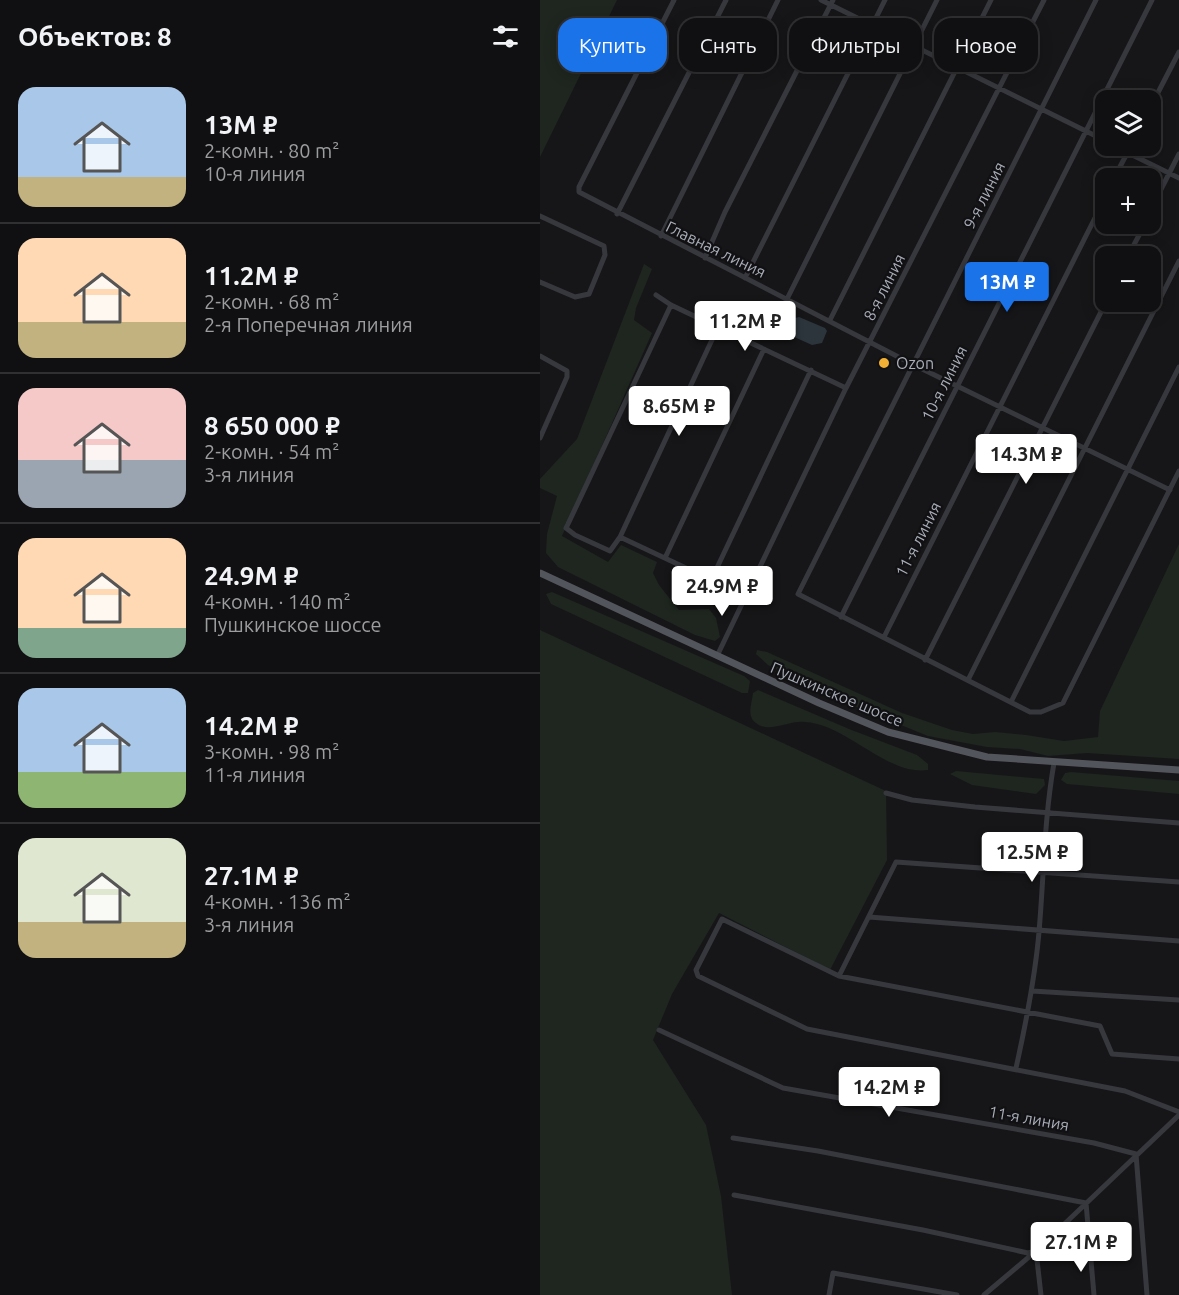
<!DOCTYPE html>
<html lang="ru">
<head>
<meta charset="utf-8">
<style>
	body { margin:0; font-family:Ubuntu,sans-serif; background:#1e1e20; color:#f1f3f6; height:100vh; display:flex; flex-direction:column; font-size:22px; white-space:nowrap }
	* { box-sizing:border-box; margin:0 }
	p { font-size:20px; color:#9c9d9f }
	.icon { flex:none; width:33px; height:33px; fill:none; stroke:currentColor; stroke-width:2; stroke-linecap:round; stroke-linejoin:round }
	.map { position:relative; flex:1; overflow:hidden }
	.drawer { display:flex; flex-direction:column; background:#101012; width:540px }
	.drawer>* { flex:none }
	.banner { position:absolute; left:18px; top:18px; width:531px; height:54px; display:flex; gap:12px }
	.fabs { position:absolute; left:555px; top:90px; display:grid; gap:12px }
	.fabs a { display:grid; place-items:center; width:66px; height:66px; border-radius:12px; background:#101012; box-shadow:0 3px 15px #0003,0 0 0 2px #303032; font-size:30px }
	.price { position:absolute; translate:-50% -51px; padding:0 14px; border-radius:6px; background:#fff; color:#222; font-size:20px; line-height:39px; filter:drop-shadow(0 2px 3px #0008) }
	.price::after { content:''; position:absolute; left:50%; top:36px; width:18px; height:14px; margin-left:-9px; background:inherit; clip-path:polygon(0 0,100% 0,50% 100%) }
	.price.on { background:#1a73e8; color:#fff }
	ul { padding:0; list-style:none }
	li { display:flex; align-items:center; gap:18px; height:150px; padding:0 18px }
	li+li { border-top:2px solid #303032 }
	li span { display:grid; place-items:center; flex:none; width:168px; height:120px; border-radius:18px; color:#555 }
	li>.icon { margin-inline-start:auto }
	span .icon { width:72px; height:72px; fill:#fffc; stroke-width:1 }
	li b { font-size:26px }
	h2 { display:flex; justify-content:space-between; align-items:center; height:72px; padding:0 18px; font-size:26px }
	.chip { padding:0 21px; border-radius:18px; background:#101012; box-shadow:0 3px 15px #0003,0 0 0 2px #303032; font-size:21px; line-height:54px }
	.chip.on { background:#1a73e8; color:#fff }
	main { display:flex; flex:1; min-height:0 }
	.map>svg:first-child { display:block }
	.green { fill:#1e261f }
	.water { fill:#2c353c }
	.lines { fill:none; stroke-linecap:round; stroke-linejoin:round }
	.minor { stroke:#37383d; stroke-width:5 }
	.major { stroke:#53555c; stroke-width:7 }
	.poi-dot { fill:#f2b134; stroke:#111113; stroke-width:2 }
	.labels { text-anchor:middle; dominant-baseline:central; stroke-width:4.5; stroke-linejoin:round; paint-order:stroke }
	.street-label { font-size:16px; fill:#a8adb8; stroke:#111113 }
	.poi-label { font-size:16px; fill:#a8adb8; stroke:#111113; text-anchor:start }
</style>
</head>
<body>
<main>
<section class="drawer">
<h2>Объектов: 8<svg class="icon" aria-label="filters" viewBox="0 0 24 24"><path d="M4 7h16M4 17h16"/><circle cx="9" cy="7" r="2"/><circle cx="15" cy="17" r="2"/></svg></h2>
<ul>
<li><span style="background:linear-gradient(#a9c7e8 75%,#c2b280 0)"><svg class="icon" aria-label="home" viewBox="0 0 24 24"><path d="M3 11l9-7 9 7M6 9v11h12V9"/></svg></span><div><b>13M ₽</b><p>2-комн. · 80 m²</p><p>10-я линия</p></div></li>
<li><span style="background:linear-gradient(#ffd9b3 70%,#c2b280 0)"><svg class="icon" aria-label="home" viewBox="0 0 24 24"><path d="M3 11l9-7 9 7M6 9v11h12V9"/></svg></span><div><b>11.2M ₽</b><p>2-комн. · 68 m²</p><p>2-я Поперечная линия</p></div></li>
<li><span style="background:linear-gradient(#f6c9c9 60%,#9aa5b1 0)"><svg class="icon" aria-label="home" viewBox="0 0 24 24"><path d="M3 11l9-7 9 7M6 9v11h12V9"/></svg></span><div><b>8 650 000 ₽</b><p>2-комн. · 54 m²</p><p>3-я линия</p></div></li>
<li><span style="background:linear-gradient(#ffd9b3 75%,#7fa58c 0)"><svg class="icon" aria-label="home" viewBox="0 0 24 24"><path d="M3 11l9-7 9 7M6 9v11h12V9"/></svg></span><div><b>24.9M ₽</b><p>4-комн. · 140 m²</p><p>Пушкинское шоссе</p></div></li>
<li><span style="background:linear-gradient(#a9c7e8 70%,#8fb573 0)"><svg class="icon" aria-label="home" viewBox="0 0 24 24"><path d="M3 11l9-7 9 7M6 9v11h12V9"/></svg></span><div><b>14.2M ₽</b><p>3-комн. · 98 m²</p><p>11-я линия</p></div></li>
<li><span style="background:linear-gradient(#dfe7d0 70%,#c2b280 0)"><svg class="icon" aria-label="home" viewBox="0 0 24 24"><path d="M3 11l9-7 9 7M6 9v11h12V9"/></svg></span><div><b>27.1M ₽</b><p>4-комн. · 136 m²</p><p>3-я линия</p></div></li>
</ul>
</section>
<div class="map">
<svg width="639" height="1295" viewBox="0 0 639 1295">
	<rect width="100%" height="100%" fill="#161618"/>
	<!-- green -->
	<path class="green" d="M0,0H77L0,157Z
		M104,264L112,269L96,308L94,320L112,333L22,536L68,562L81,545L117,562L113,573L119,585L139,610L169,609L176,618L180,637L175,641L155,635L18,567L6,553L7,534L17,496L0,488V479L37,439Z
		M639,544V759L547,753L508,756L480,749L447,747L388,736L275,690L228,665L216,654L217,650L227,652L362,713L412,730L433,734L455,732L486,735L524,741L558,737L560,711Z
		M12,592L204,676L210,681L208,693H202L11,604L6,594Z
		M0,630L346,791L347,860L290,970L179,913L132,994L113,1040L166,1125L181,1196L192,1295H0Z
		M218,690L309,729L377,755L388,764V770C347,776 306,724 265,722C249,720 229,734 216,723C206,716 212,703 213,693Z
		M416,771L504,779L505,785L496,794L432,785L410,774Z
		M531,772L639,781V794L527,784L521,780L525,773Z"/>
	<!-- water -->
	<path class="water" d="M259,317L285,328L287,331L282,343L272,345L252,336L250,329L255,318Z"/>
	<g class="lines">
		<!-- minor -->
		<path class="minor" d="M134,0L39,187V192L374,365L630,490
			M281,0L566,141
			M556,0L258,594L490,712H501L523,703L639,471
			M610,108L639,52
			M574,146L639,178
			M574,178L591,146
			M610,211L639,154
			M77,214L186,0
			M0,216L64,246L65,255L49,294L35,297L0,282
			M121,236L238,0
			M588,256L605,224
			M165,258L185,212L293,0
			M205,278L345,0
			M116,295L131,305L306,388
			M247,299L397,0
			M131,305L28,524L26,528L35,535L70,551L80,537L178,327
			M290,320L451,0
			M0,356L27,371V377L0,438
			M80,537L163,576L174,574L271,370
			M125,558L224,349
			M301,617L612,0
			M344,637L566,196
			M177,656L306,388L504,0
			M385,660L566,302
			M428,680L639,261
			M471,702L639,367
			M346,793L372,800L435,807L639,823
			M329,917L639,941
			M299,976L356,862L639,882
			M492,991L639,1000
			M119,1030L243,1088L554,1143L596,1154L607,1295
			M639,1059L572,1054L560,1026L299,976L182,919L156,970L158,976L267,1029L585,1091L639,1112
			M476,1068C486,1023 495,978 499,932C504,875 504,820 514,763
			M193,1138L278,1151L546,1203L554,1295
			M194,1195L383,1230L488,1253L496,1251L501,1295
			M289,1295L293,1273L417,1295
			M444,1295L496,1251L639,1115"/>
		<!-- major -->
		<path class="major" d="M0,573L279,703L348,732L447,757L639,770"/>
	</g>
	<!-- markers -->
	<circle class="poi-dot" cx="344" cy="363" r="6"/>
	<g class="labels">
		<!-- street labels -->
		<g class="street-label">
			<text transform="translate(444 195) rotate(-63)">9-я линия</text>
			<text transform="translate(176 249) rotate(26)">Главная линия</text>
			<text transform="translate(344 287) rotate(-63)">8-я линия</text>
			<text transform="translate(404 383) rotate(-63)">10-я линия</text>
			<text transform="translate(378 539) rotate(-63)">11-я линия</text>
			<text transform="translate(297 694) rotate(23)">Пушкинское шоссе</text>
			<text transform="translate(489 1118) rotate(10)">11-я линия</text>
		</g>
		<!-- poi labels -->
		<g class="poi-label">
			<text x="356" y="363">Ozon</text>
		</g>
	</g>
</svg>
<div class="fabs">
<a><svg class="icon" aria-label="layers" viewBox="0 0 24 24"><path d="M12 4l9 5-9 5-9-5zM3 14l9 5 9-5"/></svg></a>
<a>+</a>
<a>−</a>
</div>
<b class="price on" style="left:467px;top:313px">13M ₽</b>
<b class="price" style="left:205px;top:352px">11.2M ₽</b>
<b class="price" style="left:139px;top:437px">8.65M ₽</b>
<b class="price" style="left:486px;top:485px">14.3M ₽</b>
<b class="price" style="left:182px;top:617px">24.9M ₽</b>
<b class="price" style="left:492px;top:883px">12.5M ₽</b>
<b class="price" style="left:349px;top:1118px">14.2M ₽</b>
<b class="price" style="left:541px;top:1273px">27.1M ₽</b>
<div class="banner">
<a class="chip on">Купить</a>
<a class="chip">Снять</a>
<a class="chip">Фильтры</a>
<a class="chip">Новое</a>
</div>
</div>
</main>
</body>
</html>
